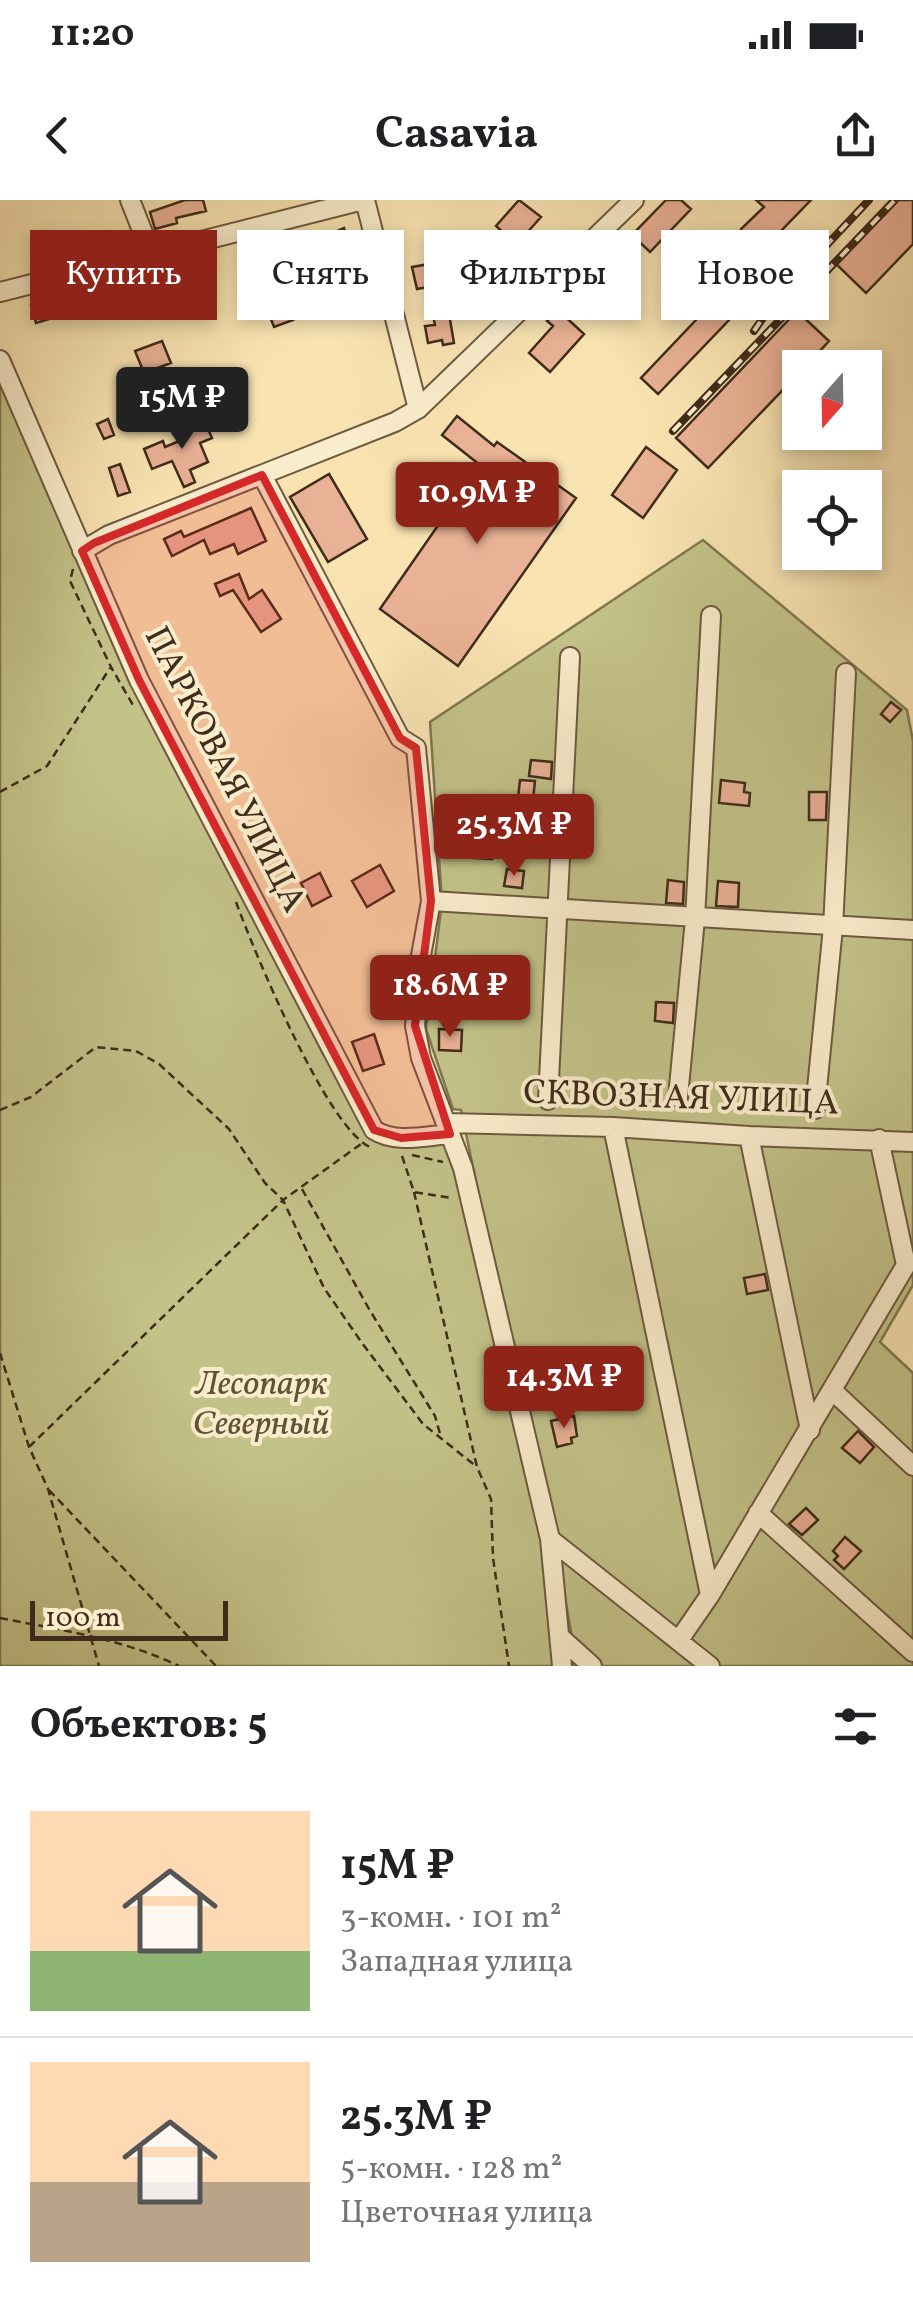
<!DOCTYPE html>
<html lang="ru">
<head>
<meta charset="utf-8">
<style>
	body { margin:0; font-family:Vollkorn,serif; background:#f6f6f6; color:#202124; height:100vh; display:flex; flex-direction:column; font-size:38px; white-space:nowrap }
	* { box-sizing:border-box; margin:0 }
	p { font-size:32px; color:#757577 }
	.icon { flex:none; width:55px; height:55px; fill:none; stroke:currentColor; stroke-width:2; stroke-linecap:round; stroke-linejoin:round }
	.map { position:relative; height:1466px; overflow:hidden }
	.drawer { display:flex; flex-direction:column; background:#fff; flex:1 }
	.drawer>* { flex:none }
	.banner { position:absolute; left:30px; top:30px; width:855px; height:90px; display:flex; gap:20px }
	.needle { width:65px; rotate:200deg }
	.buttons { position:absolute; left:782px; top:150px; display:grid; gap:20px }
	.buttons a { display:grid; place-items:center; width:100px; height:100px; border-radius:0px; background:#fff; box-shadow:0 5px 15px #0003; font-size:50px }
	.scale { position:absolute; left:30px; bottom:25px; width:198px; box-sizing:border-box; padding-left:10px; border:5px solid #3f2c1a; border-top:0; font-size:28px; line-height:35px; white-space:nowrap; color:#3f2c1a; -webkit-text-stroke:8px #faedcc; paint-order:stroke }
	.price { position:absolute; translate:-50% -85px; padding:0 22px; border-radius:10px; background:#8f2418; color:#fff; font-size:32px; line-height:65px; filter:drop-shadow(0 2px 5px #0008) }
	.price::after { content:''; position:absolute; left:50%; top:60px; width:30px; height:22px; margin-left:-15px; background:inherit; clip-path:polygon(0 0,100% 0,50% 100%) }
	.price.active { background:#222; color:#fff }
	ul { padding:0; list-style:none }
	li { display:flex; align-items:center; gap:30px; height:250px; padding:0 30px }
	li+li { border-top:2px solid #e0e0e0 }
	li span { display:grid; place-items:center; flex:none; width:280px; height:200px; border-radius:0px; color:#555 }
	li>.icon { margin-inline-start:auto }
	span .icon { width:120px; height:120px; fill:#fffc; stroke-width:1 }
	li b { font-size:42px }
	h2 { display:flex; justify-content:space-between; align-items:center; height:120px; padding:0 30px; font-size:42px }
	.pill { padding:0 35px; border-radius:0px; background:#fff; box-shadow:0 5px 15px #0003; font-size:35px; line-height:90px }
	.pill.active { background:#8f2418; color:#fff }
	.status { display:flex; justify-content:space-between; align-items:center; height:70px; padding:0 50px; background:#fff; direction:ltr }
	.status svg { height:28px; fill:currentColor }
	header { display:flex; justify-content:space-between; align-items:center; height:130px; padding:0 30px; background:#fff; font-size:45px; font-weight:700 }
	.map>svg:first-child { display:block }
	.green { fill:#c3c288; stroke:#817751; stroke-width:2.5 }
	.building { fill:#e9b195; stroke:#3f2c1a; stroke-width:2.5 }
	.lines { fill:none; stroke-linecap:round; stroke-linejoin:round }
	.minor-casing { stroke:#6d5a40; stroke-width:22 }
	.path { stroke:#3f2c1a; stroke-width:2.5; stroke-dasharray:8 5; stroke-linecap:butt }
	.minor { stroke:#faedcc; stroke-width:18 }
	.rail-casing { stroke:#3f2c1a; stroke-width:8 }
	.rail { stroke:#faedcc; stroke-width:4; stroke-dasharray:11; stroke-linecap:butt }
	.marked { fill:#d62828; fill-opacity:0.2; stroke:#d62828; stroke-width:8; stroke-linejoin:round }
	.labels { text-anchor:middle; dominant-baseline:central; stroke-width:8; stroke-linejoin:round; paint-order:stroke }
	.street-label { font-size:35px; fill:#3f2c1a; stroke:#faedcc }
	.park-label { font-size:35px; font-style:italic; fill:#605236; stroke:#faedcc }
</style>
</head>
<body>
<div class="status"><b>11:20</b><svg viewBox="0 0 49 12"><path d="M0 12V9h3v3zM5 12V6h3v6zM10 12V3h3v9zM15 12V0h3v12zM26 1h20v11H26zM47 4h2v5h-2z"/></svg></div>
<header><svg class="icon" aria-label="back" viewBox="0 0 24 24"><path d="M15 5l-7 7 7 7"/></svg>Casavia<svg class="icon" aria-label="share" viewBox="0 0 24 24"><path d="M12 15V3M7 8l5-5 5 5M5 13v7h14v-7"/></svg></header>
<div class="map">
<svg width="913" height="1466" viewBox="0 0 913 1466">
	<rect width="100%" height="100%" fill="#f8e3b1"/>
	<filter id="stains"><feTurbulence type="fractalNoise" baseFrequency=".002" numOctaves="4"/><feColorMatrix values="0 0 0 0 .2 0 0 0 0 .09 0 0 0 0 .02 0 0 0 .5 -.17"/></filter>
	<radialGradient id="worn" r=".72"><stop offset=".6" stop-color="#630" stop-opacity="0"/><stop offset="1" stop-color="#630" stop-opacity=".3"/></radialGradient>
	<!-- green -->
	<path class="green" d="M0,170L194,588L322,852L347,894L394,947L439,937L454,944L487,1034L461,910L453,909L426,829L442,702L430,522L703,340L907,510L913,541V1085L880,1142L913,1173V1466H573V1443L562,1381L561,1466H0Z"/>
	<!-- building -->
	<path class="building" d="M185,0H203L206,11L176,18L177,23L155,29L150,12Z
		M519,0L541,17L516,45L496,26Z
		M666,0H681L691,9L650,52L632,35Z
		M756,0H811L781,31L798,49L778,68L741,29L764,7Z
		M891,0H913V44L866,93L833,61Z
		M344,28L349,51L320,58L316,40Z
		M429,64L434,86L417,89L412,67Z
		M606,68L622,83L595,113L579,98Z
		M148,78L153,100L135,104L130,82Z
		M71,93L76,111L36,123L31,105Z
		M714,101L731,118L658,194L641,178Z
		M287,102L293,120L274,127L267,109Z
		M448,108L454,143L443,145L442,140L428,143L425,126L435,125L432,111Z
		M558,110L584,134L550,172L529,153L553,126L547,121Z
		M797,111L829,141L804,168H800V172L708,268L676,238Z
		M162,141L171,163L144,173L135,151Z
		M457,216L494,246L497,242L576,298L458,466L380,409L480,265L442,235Z
		M108,219L114,235L104,239L97,224Z
		M204,220L212,238L200,243L208,262L190,270L195,282L184,287L172,261L152,269L144,249L163,241L165,247L184,239L180,230Z
		M646,247L677,270L643,318L612,295Z
		M120,264L130,292L118,296L109,268Z
		M329,274L367,339L328,362L290,297Z
		M251,308L266,341L238,354L234,344L210,354L204,340L172,356L164,339L181,331L184,337Z
		M239,374L249,399L262,390L281,419L261,432L233,390L220,396L215,384Z
		M891,502L901,510L890,522L881,514Z
		M531,560L552,562L551,579L529,576Z
		M520,580L535,581L533,600L518,598Z
		M721,580L745,583L744,592L750,593L749,606L719,603Z
		M809,592H827L826,620H809Z
		M462,630L494,633L492,659L460,657Z
		M380,665L394,691L367,707L352,681Z
		M507,669L524,671L522,688L504,686Z
		M320,673L331,696L312,706L301,683Z
		M668,680L684,682L683,704L666,703Z
		M718,681L739,683L738,707L716,706Z
		M656,802L674,803L673,823L655,821Z
		M439,829L462,830L461,851L439,850Z
		M374,834L384,864L363,871L352,842Z
		M765,1074L768,1090L747,1094L744,1078Z
		M574,1216L577,1236L571,1238L572,1243L557,1247L551,1221Z
		M858,1231L874,1247L860,1263L842,1248Z
		M806,1308L818,1320L802,1335L789,1324Z
		M845,1337L861,1351L844,1369L834,1360L838,1356L833,1351Z"/>
	<g class="lines">
		<defs>
			<path id="minor" d="M130,0L151,53
				M365,0L418,209
				M0,92L363,0
				M0,160L139,480L374,930C396,944 425,936 450,934
				M262,275L400,538L416,548L431,701L420,761L415,826L421,858L463,968L550,1339L562,1466
				M82,351L109,335L395,222L418,209L634,0
				M431,701L913,730
				M678,897L695,719L711,416
				M548,900L570,457
				M815,909L833,727L846,473
				M446,923L613,927L749,936L913,942
				M613,927L710,1395
				M749,936L810,1230
				M833,1191L913,1266
				M758,1313L913,1452
				M550,1339L710,1466
				M561,1438L592,1466
				M679,1440L710,1395L906,1065L879,939"/>
		</defs>
		<!-- minor casing -->
		<use href="#minor" class="minor-casing"/>
		<!-- path -->
		<path class="path" d="M73,369L70,381L111,467L133,505
			M0,592L47,566L110,468
			M236,702C254,751 327,928 370,947
			M0,910L31,897L96,847L136,851L159,864L229,929L265,983L283,1000L324,1088L362,1143L423,1224L477,1267
			M412,955L443,962
			M402,956L414,992L452,998
			M302,989L369,1109L435,1216L440,1234
			M414,992L477,1267L491,1299L493,1358L509,1466
			M0,1153L29,1247L48,1289L99,1466
			M29,1247L283,1000L361,944
			M49,1290L216,1466
			M0,1418C61,1430 123,1439 179,1466"/>
		<!-- minor -->
		<use href="#minor" class="minor"/>
		<defs>
			<path id="rail" d="M754,131L776,99L869,0
				M673,231L895,0"/>
		</defs>
		<!-- rail casing -->
		<use href="#rail" class="rail-casing"/>
		<!-- rail -->
		<use href="#rail" class="rail"/>
	</g>
	<!-- marked area -->
	<path class="marked" d="M262,275L400,538L416,548L431,701L415,826L450,934L401,938L374,930L139,480L82,351L94,343Z"/>
	<g class="labels">
		<!-- street labels -->
		<g class="street-label">
			<text transform="translate(224 570) rotate(63)">ПАРКОВАЯ УЛИЦА</text>
			<text transform="translate(681 899) rotate(2)">СКВОЗНАЯ УЛИЦА</text>
		</g>
		<!-- park labels -->
		<g class="park-label">
			<text x="261" y="1185">Лесопарк<tspan x="261" dy="40">Северный</tspan></text>
		</g>
	</g>
	<rect width="100%" height="100%" filter="url(#stains)"/>
	<rect width="100%" height="100%" fill="url(#worn)"/>
</svg>
<div class="buttons">
<a><svg class="needle" viewBox="-14 -14 28 28"><path d="M0-13l5 13h-10z" fill="#e53935"/><path d="M0 13l5-13h-10z" fill="#757577"/></svg></a>
<a><svg class="icon" aria-label="locate" viewBox="0 0 24 24"><circle cx="12" cy="12" r="6"/><path d="M12 2v4M12 18v4M2 12h4M18 12h4"/></svg></a>
</div>
<div class="scale">100 m</div>
<b class="price active" style="left:182px;top:252px">15M ₽</b>
<b class="price" style="left:477px;top:347px">10.9M ₽</b>
<b class="price" style="left:514px;top:679px">25.3M ₽</b>
<b class="price" style="left:450px;top:840px">18.6M ₽</b>
<b class="price" style="left:564px;top:1231px">14.3M ₽</b>
<div class="banner">
<a class="pill active">Купить</a>
<a class="pill">Снять</a>
<a class="pill">Фильтры</a>
<a class="pill">Новое</a>
</div>
</div>
<section class="drawer">
<h2>Объектов: 5<svg class="icon" aria-label="filters" viewBox="0 0 24 24"><path d="M4 7h16M4 17h16"/><circle cx="9" cy="7" r="2"/><circle cx="15" cy="17" r="2"/></svg></h2>
<ul>
<li><span style="background:linear-gradient(#ffd9b3 70%,#8fb573 0)"><svg class="icon" aria-label="home" viewBox="0 0 24 24"><path d="M3 11l9-7 9 7M6 9v11h12V9"/></svg></span><div><b>15M ₽</b><p>3-комн. · 101 m²</p><p>Западная улица</p></div></li>
<li><span style="background:linear-gradient(#ffd9b3 60%,#b9a48a 0)"><svg class="icon" aria-label="home" viewBox="0 0 24 24"><path d="M3 11l9-7 9 7M6 9v11h12V9"/></svg></span><div><b>25.3M ₽</b><p>5-комн. · 128 m²</p><p>Цветочная улица</p></div></li>
</ul>
</section>
</body>
</html>
